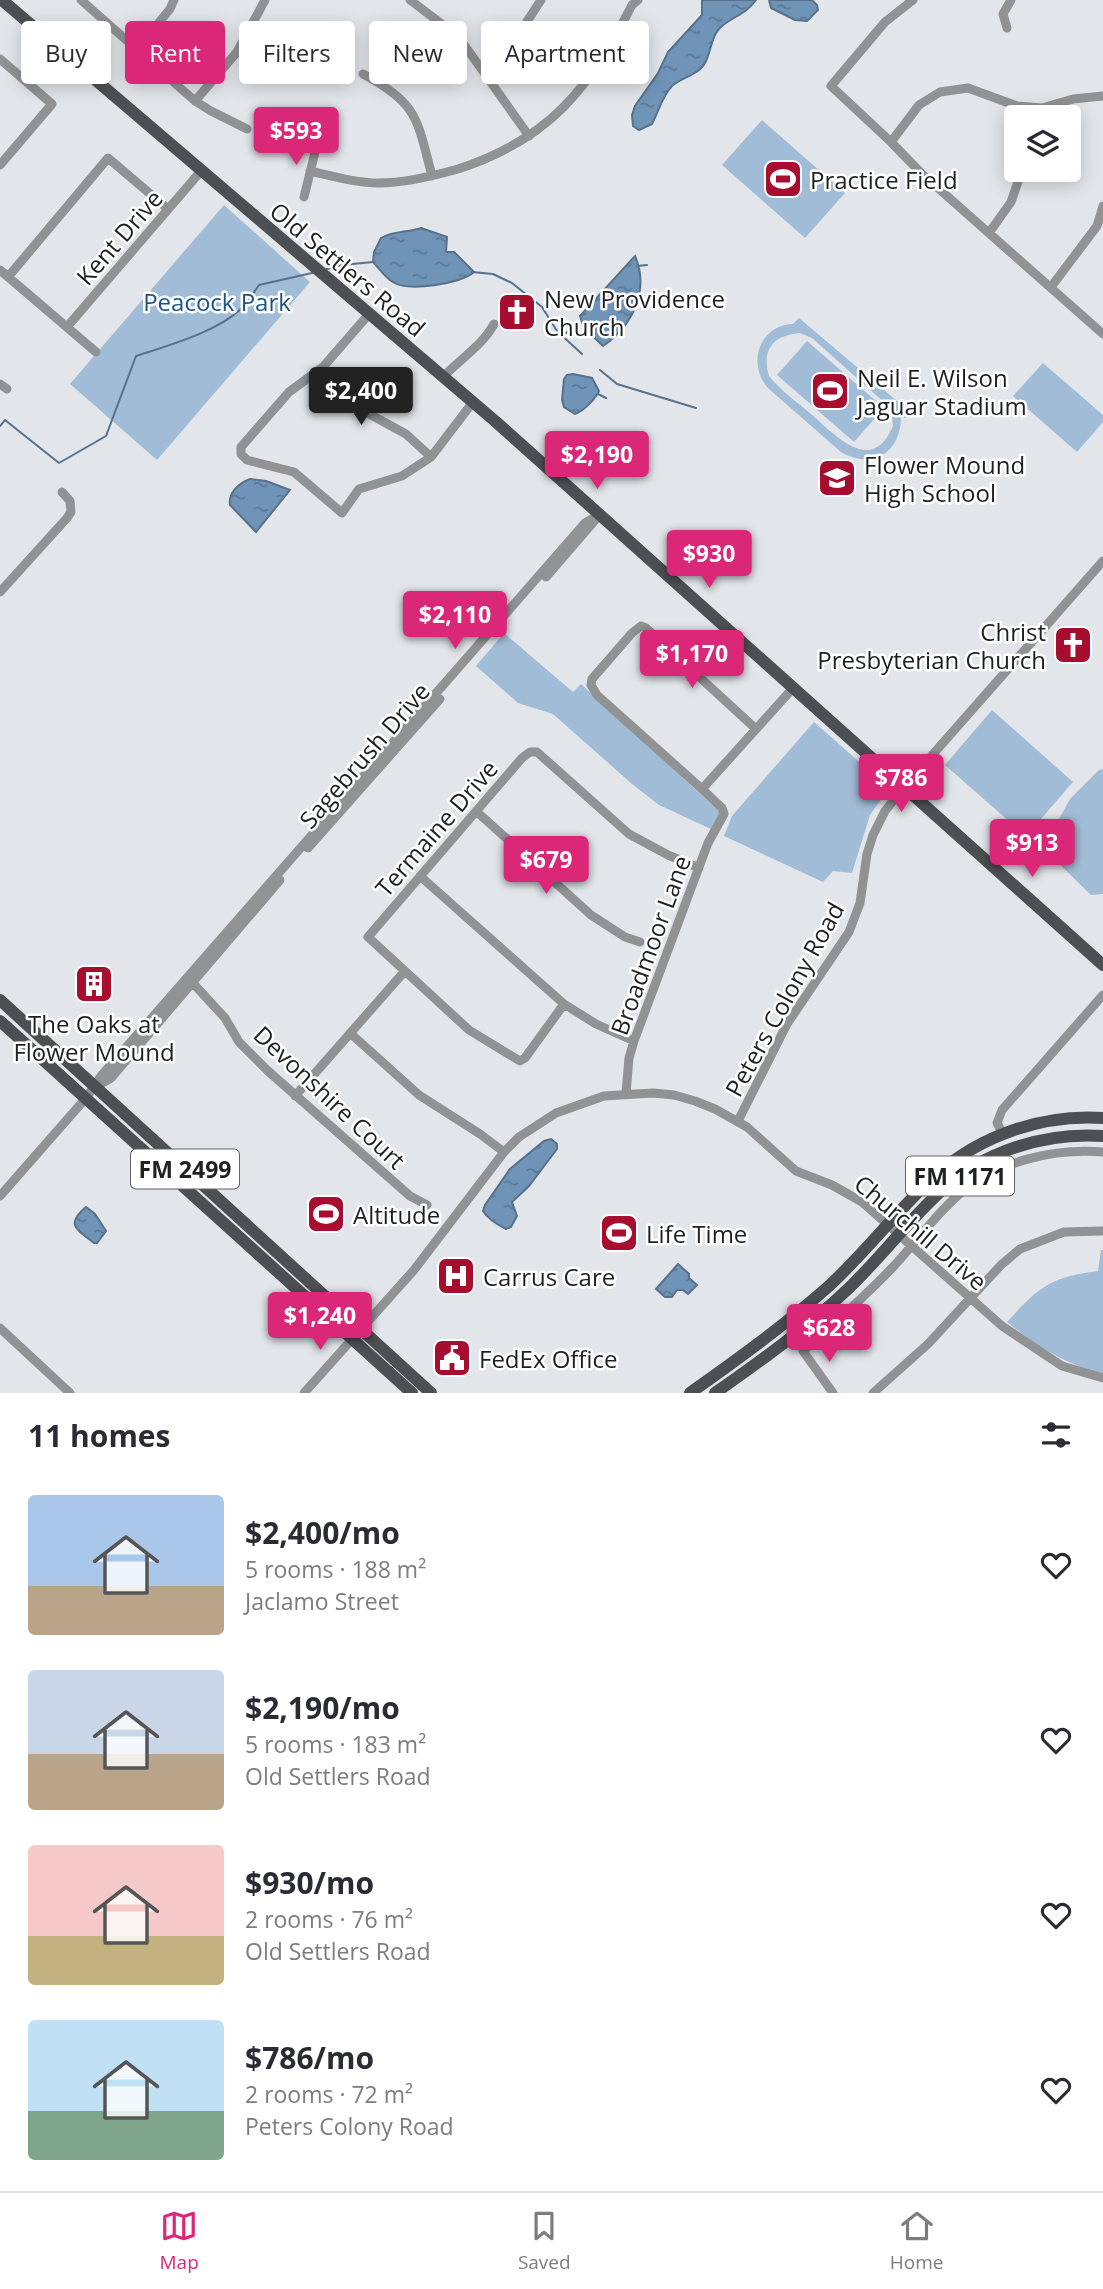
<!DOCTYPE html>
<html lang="en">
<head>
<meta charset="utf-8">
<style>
	body { margin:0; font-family:"Open Sans",sans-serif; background:#f7f7f7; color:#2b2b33; height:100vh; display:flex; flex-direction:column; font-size:26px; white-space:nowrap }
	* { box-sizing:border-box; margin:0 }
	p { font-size:23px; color:#7c7c81 }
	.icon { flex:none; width:38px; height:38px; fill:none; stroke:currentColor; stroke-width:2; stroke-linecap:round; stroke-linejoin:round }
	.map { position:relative; height:1393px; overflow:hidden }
	.drawer { display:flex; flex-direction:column; background:#fff; flex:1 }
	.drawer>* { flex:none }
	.guide { position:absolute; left:21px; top:21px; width:700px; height:63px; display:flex; gap:14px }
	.controls { position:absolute; left:1004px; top:105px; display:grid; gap:14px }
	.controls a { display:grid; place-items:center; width:77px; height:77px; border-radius:7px; background:#fff; box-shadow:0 4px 18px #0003; font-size:35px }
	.price { position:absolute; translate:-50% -60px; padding:0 16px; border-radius:7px; background:#db2777; color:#fff; font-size:23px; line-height:46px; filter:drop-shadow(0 2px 4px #0008) }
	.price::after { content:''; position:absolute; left:50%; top:42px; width:21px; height:16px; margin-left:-10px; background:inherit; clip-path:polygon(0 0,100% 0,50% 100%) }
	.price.active { background:#222; color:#fff }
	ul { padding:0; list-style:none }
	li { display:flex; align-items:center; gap:21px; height:175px; padding:0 28px }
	li span { display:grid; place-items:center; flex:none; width:196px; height:140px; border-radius:7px; color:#555 }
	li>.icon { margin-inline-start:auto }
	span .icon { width:84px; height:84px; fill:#fffc; stroke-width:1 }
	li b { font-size:30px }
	h2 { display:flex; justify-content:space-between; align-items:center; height:84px; padding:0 28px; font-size:30px }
	.pill { padding:0 24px; border-radius:7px; background:#fff; box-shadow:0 4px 18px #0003; font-size:24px; line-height:63px }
	.pill.active { background:#db2777; color:#fff }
	.tabs { display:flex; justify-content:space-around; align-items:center; height:98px; border-top:2px solid #e1e1e2; background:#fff; font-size:19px; color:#7c7c81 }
	.tabs a { display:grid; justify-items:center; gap:4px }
	.tabs .active { color:#db2777 }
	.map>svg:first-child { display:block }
	.green { fill:#a1bcd6; fill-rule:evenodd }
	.water { fill:url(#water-ripples); stroke:#57718b; stroke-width:2 }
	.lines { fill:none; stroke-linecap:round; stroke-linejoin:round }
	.stream { stroke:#57718b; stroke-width:2 }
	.minor { stroke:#919294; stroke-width:9 }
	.major { stroke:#4d5052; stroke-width:12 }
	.labels { text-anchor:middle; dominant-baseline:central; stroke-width:5; stroke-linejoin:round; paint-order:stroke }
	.shield { fill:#fff; stroke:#626364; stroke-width:2 }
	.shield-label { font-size:23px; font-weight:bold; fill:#1f2022 }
	.poi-label { font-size:24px; fill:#1f2022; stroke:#fff; text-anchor:start }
	.street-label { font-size:24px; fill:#1f2022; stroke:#fff }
	.park-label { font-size:24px; fill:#1b5484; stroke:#fff }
</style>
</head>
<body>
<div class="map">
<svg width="1103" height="1393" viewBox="0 0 1103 1393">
	<defs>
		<pattern id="water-ripples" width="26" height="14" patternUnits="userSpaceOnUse" patternTransform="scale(1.75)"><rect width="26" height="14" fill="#6f94b8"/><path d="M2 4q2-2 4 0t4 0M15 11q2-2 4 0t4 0" fill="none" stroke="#5b7895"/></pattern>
	</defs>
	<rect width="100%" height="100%" fill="#e2e5e9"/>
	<!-- green -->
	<path class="green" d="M762,120L845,193L805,238L722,165Z
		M224,205L310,282L157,460L70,384Z
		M799,318L910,412L905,418L901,417C901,453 872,470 841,452L769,389C746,365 759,325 793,324ZM800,333L812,338L885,403L892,415L893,426C872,477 834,434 811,414C797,402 781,391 769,376C761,349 774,335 800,333Z
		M807,341L884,408L854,442L777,375Z
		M1043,363L1103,415V422L1077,452L1013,396Z
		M504,633L573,692L581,684L721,813L711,829L659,805L632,784L553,714L518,703L476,666Z
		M992,710L1073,782L1026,836L945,765Z
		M814,722L889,788L870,815L852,873L833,871L823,882L724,836L732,816Z
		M1103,769V894L1091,895L1043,848L1070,799L1099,770Z
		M1101,1250H1103V1375C1063,1362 1039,1348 1007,1322C1039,1287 1050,1277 1098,1271Z"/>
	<!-- water -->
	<path class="water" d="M702,0H756C746,14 734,16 722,26C712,34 711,50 706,61C699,76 683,76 672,86C662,96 658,113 652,124L639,130L633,126L632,115L635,106L658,73L668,52L702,15Z
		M769,0H812L817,5L818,10L807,21L795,20L771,8Z
		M421,228L447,237L446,252H454L474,272C461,284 408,292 393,282C385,278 379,268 373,262L374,252L381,238C395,230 407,233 421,228Z
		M635,256C650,291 632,326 603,346L584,328L580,316Z
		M573,374L592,378L599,391C595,399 584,411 575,414L564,407L562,400L564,379L567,375Z
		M250,479L266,481L290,490L256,532L230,505C228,493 239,483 250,479Z
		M551,1139L557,1144V1149L529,1186L512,1202L517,1216L511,1227L506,1229C498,1225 488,1219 483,1211L485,1205L510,1169L544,1141Z
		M86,1207L95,1214L106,1231L97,1243H94C78,1230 64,1225 86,1207Z
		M678,1264L689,1274V1278L697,1285L688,1294L683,1290H677L672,1297H665L656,1289Z"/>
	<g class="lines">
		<!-- stream -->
		<path class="stream" d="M637,266L647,265
			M327,269L342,265L373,262
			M472,272L493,274L512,283L542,307L557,331L582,354
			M562,335L577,327
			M600,370L617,384L696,408
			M598,394L606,398
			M0,426L5,420L59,463L106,436L136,356C170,345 217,332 242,308C249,301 254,292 259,285L312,273"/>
		<!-- minor -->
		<path class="minor" d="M81,0L195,101L211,111L247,129
			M410,0L455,34L465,46L529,136
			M913,0L885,22L831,86L891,142L921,173L1103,334
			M1007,28L1003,14L1011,0
			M137,49L170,9L174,0
			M0,59L52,104L0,165
			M483,70L515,40L541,0
			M363,74C418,103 417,119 432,176
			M195,101L237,52L265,0
			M891,142L919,105L940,92L968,88L1017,106L1042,108L1073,99L1103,96
			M310,171C332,176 356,183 379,183C405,183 433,176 458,169C550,139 589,89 632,5L638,0
			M304,197L317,144
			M989,233L1011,202L1021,173
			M0,270L96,352
			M8,277L108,158L168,209
			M1051,287L1097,226L1103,206
			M369,314L323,367L289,392L241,447V454L247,460L294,472L342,513L359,489L402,476L431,457L473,402
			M67,327L201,171
			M323,367L332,381L371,415L406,434L431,457
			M443,377C460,359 482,346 494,324
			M0,384L7,389
			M546,577L596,519
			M0,592L67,518L71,512L70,501L62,492
			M702,789L794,687
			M476,811L591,915L625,937L640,942
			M308,848L440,699
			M420,876L564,1004L596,1024L634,1041
			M191,981L225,1018L239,1042L268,1071L410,1196L427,1205
			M564,1004L525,1058L520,1061L469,1030L368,937L522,758L530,752H537L629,834L668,855L699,868
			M350,1033L419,1095L480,1134L504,1152
			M97,1086L111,1078L280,880
			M626,1093L629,1058L634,1041L708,843L724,814L722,808L702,789L597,695L591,685L592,679L632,633L641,626L646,628L756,729
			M295,1096L404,972
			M738,1121L787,1024L849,932L860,903L867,854L873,835L885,811L905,786L1103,561
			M1003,1134L997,1123L1002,1110L1103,995
			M0,1196L86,1098L101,1076L585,523L599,515
			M0,1328L70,1393
			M304,1393L414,1270L504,1152L519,1137L556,1113L604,1096L653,1093L674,1095L695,1101L715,1109L747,1127L796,1171L832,1185L862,1202L1002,1326L1062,1366L1103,1378
			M833,1393L803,1351C834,1324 864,1297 893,1267C916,1243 936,1213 962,1192C1000,1161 1054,1148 1103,1152
			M873,1393L928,1344L1001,1265L1020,1249L1064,1232L1102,1231"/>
		<!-- major -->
		<path class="major" d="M2,0L495,421L1103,965
			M0,1000L431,1393
			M0,1021L412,1393
			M690,1393C738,1359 785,1325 829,1286C867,1251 898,1209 936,1175C981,1135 1043,1114 1103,1118
			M715,1393C762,1360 808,1327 849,1288C881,1257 908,1221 941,1191C984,1151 1045,1132 1103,1136"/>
	</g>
	<!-- icons -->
	<defs>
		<symbol id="stadium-square" viewBox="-11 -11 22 22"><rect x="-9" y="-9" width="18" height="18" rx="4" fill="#a60d2f" stroke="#fff"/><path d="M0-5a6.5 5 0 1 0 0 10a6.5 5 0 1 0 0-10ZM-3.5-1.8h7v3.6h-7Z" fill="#fff"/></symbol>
		<symbol id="church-square" viewBox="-11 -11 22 22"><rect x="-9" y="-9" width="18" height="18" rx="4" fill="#a60d2f" stroke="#fff"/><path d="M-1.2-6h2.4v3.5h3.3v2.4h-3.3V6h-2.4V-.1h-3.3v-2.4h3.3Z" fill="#fff"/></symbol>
		<symbol id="school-square" viewBox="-11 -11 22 22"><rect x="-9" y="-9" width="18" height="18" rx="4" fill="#a60d2f" stroke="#fff"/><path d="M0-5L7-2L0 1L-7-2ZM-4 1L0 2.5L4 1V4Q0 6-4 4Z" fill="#fff"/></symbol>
		<symbol id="building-square" viewBox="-11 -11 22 22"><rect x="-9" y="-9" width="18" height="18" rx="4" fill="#a60d2f" stroke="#fff"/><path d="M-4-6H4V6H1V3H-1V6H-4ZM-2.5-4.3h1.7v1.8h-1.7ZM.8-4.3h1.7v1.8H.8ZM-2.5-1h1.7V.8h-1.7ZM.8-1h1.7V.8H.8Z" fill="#fff"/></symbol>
		<symbol id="hospital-square" viewBox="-11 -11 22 22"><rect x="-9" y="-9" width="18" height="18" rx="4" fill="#a60d2f" stroke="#fff"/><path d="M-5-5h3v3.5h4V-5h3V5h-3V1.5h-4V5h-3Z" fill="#fff"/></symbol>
		<symbol id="civic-square" viewBox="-11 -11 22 22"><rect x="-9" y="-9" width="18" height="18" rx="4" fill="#a60d2f" stroke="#fff"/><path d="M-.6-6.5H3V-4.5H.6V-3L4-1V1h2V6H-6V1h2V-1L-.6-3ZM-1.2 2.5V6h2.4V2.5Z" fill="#fff"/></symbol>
	</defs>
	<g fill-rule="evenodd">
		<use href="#stadium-square" x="761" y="157" width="44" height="44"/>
		<use href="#church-square" x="495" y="290" width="44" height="44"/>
		<use href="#stadium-square" x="808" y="369" width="44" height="44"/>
		<use href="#school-square" x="815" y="456" width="44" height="44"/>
		<use href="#church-square" x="1051" y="623" width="44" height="44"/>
		<use href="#building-square" x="72" y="962" width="44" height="44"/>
		<use href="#stadium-square" x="304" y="1192" width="44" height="44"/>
		<use href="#stadium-square" x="597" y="1211" width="44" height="44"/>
		<use href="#hospital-square" x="434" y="1254" width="44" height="44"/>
		<use href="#civic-square" x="430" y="1336" width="44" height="44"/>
	</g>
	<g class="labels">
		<!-- shield labels -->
		<g class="shield">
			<rect x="131" y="1149.5" width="108" height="39" rx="5"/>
			<rect x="906" y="1156.5" width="108" height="39" rx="5"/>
		</g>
		<g class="shield-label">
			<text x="185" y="1169">FM 2499</text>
			<text x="960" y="1176">FM 1171</text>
		</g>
		<!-- poi labels -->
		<g class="poi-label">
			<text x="810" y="179">Practice Field</text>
			<text x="544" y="298">New Providence<tspan x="544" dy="28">Church</tspan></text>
			<text x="857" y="377">Neil E. Wilson<tspan x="857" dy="28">Jaguar Stadium</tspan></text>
			<text x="864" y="464">Flower Mound<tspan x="864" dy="28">High School</tspan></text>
			<text x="1046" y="631" text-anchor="end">Christ<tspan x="1046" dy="28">Presbyterian Church</tspan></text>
			<text x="94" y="1023" text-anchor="middle">The Oaks at<tspan x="94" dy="28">Flower Mound</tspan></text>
			<text x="353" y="1214">Altitude</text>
			<text x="646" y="1233">Life Time</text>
			<text x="483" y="1276">Carrus Care</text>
			<text x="479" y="1358">FedEx Office</text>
		</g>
		<!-- street labels -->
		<g class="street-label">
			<text transform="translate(119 237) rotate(-49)">Kent Drive</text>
			<text transform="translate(348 269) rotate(40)">Old Settlers Road</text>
			<text transform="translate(364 755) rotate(-49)">Sagebrush Drive</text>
			<text transform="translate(436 828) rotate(-49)">Termaine Drive</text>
			<text transform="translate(650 945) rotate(-70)">Broadmoor Lane</text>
			<text transform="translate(784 999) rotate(-61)">Peters Colony Road</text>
			<text transform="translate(330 1097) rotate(43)">Devonshire Court</text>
			<text transform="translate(921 1232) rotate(40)">Churchill Drive</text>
		</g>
		<!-- park labels -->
		<g class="park-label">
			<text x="217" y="301">Peacock Park</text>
		</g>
	</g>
</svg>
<div class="controls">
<a><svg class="icon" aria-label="layers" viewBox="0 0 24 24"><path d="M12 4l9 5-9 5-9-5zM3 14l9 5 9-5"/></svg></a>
</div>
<b class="price" style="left:296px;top:167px">$593</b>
<b class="price active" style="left:361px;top:427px">$2,400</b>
<b class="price" style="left:597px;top:491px">$2,190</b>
<b class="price" style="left:709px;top:590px">$930</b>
<b class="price" style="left:455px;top:651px">$2,110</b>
<b class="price" style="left:692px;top:690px">$1,170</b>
<b class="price" style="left:901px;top:814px">$786</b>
<b class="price" style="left:1032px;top:879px">$913</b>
<b class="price" style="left:546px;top:896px">$679</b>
<b class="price" style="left:320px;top:1352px">$1,240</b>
<b class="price" style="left:829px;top:1364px">$628</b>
<div class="guide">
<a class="pill">Buy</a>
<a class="pill active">Rent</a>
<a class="pill">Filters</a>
<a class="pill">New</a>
<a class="pill">Apartment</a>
</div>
</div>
<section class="drawer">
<h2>11 homes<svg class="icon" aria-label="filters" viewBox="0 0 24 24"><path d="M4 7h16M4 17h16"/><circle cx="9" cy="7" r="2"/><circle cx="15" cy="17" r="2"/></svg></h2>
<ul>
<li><span style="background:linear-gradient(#a9c7e8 65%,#b9a48a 0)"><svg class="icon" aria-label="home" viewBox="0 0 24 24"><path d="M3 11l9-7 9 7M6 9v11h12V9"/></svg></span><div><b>$2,400/mo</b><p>5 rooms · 188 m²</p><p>Jaclamo Street</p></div><svg class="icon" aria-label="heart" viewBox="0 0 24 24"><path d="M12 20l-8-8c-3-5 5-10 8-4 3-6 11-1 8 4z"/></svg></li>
<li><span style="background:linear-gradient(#c9d6e8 60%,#b9a48a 0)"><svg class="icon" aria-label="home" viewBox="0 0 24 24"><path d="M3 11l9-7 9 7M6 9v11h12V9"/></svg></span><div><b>$2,190/mo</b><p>5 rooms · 183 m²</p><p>Old Settlers Road</p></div><svg class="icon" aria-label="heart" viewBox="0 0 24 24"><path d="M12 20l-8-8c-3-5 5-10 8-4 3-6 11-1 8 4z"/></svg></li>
<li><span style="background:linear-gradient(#f6c9c9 65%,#c2b280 0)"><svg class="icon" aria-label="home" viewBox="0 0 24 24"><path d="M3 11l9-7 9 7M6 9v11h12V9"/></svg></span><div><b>$930/mo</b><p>2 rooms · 76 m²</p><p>Old Settlers Road</p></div><svg class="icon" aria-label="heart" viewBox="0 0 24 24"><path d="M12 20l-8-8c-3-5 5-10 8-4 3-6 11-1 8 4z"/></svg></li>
<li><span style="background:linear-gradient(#bfe0f5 65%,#7fa58c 0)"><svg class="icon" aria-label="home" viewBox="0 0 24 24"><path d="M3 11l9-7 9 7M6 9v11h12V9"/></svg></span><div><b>$786/mo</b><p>2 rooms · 72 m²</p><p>Peters Colony Road</p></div><svg class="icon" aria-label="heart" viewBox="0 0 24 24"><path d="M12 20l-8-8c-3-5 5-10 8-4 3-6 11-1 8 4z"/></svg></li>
</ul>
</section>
<nav class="tabs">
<a class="active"><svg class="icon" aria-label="map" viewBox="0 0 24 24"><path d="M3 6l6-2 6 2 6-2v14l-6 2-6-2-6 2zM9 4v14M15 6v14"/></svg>Map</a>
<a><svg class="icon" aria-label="saved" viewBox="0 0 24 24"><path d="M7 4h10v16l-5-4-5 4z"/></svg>Saved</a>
<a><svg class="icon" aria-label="home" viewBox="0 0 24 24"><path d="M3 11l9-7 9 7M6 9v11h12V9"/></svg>Home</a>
</nav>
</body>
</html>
